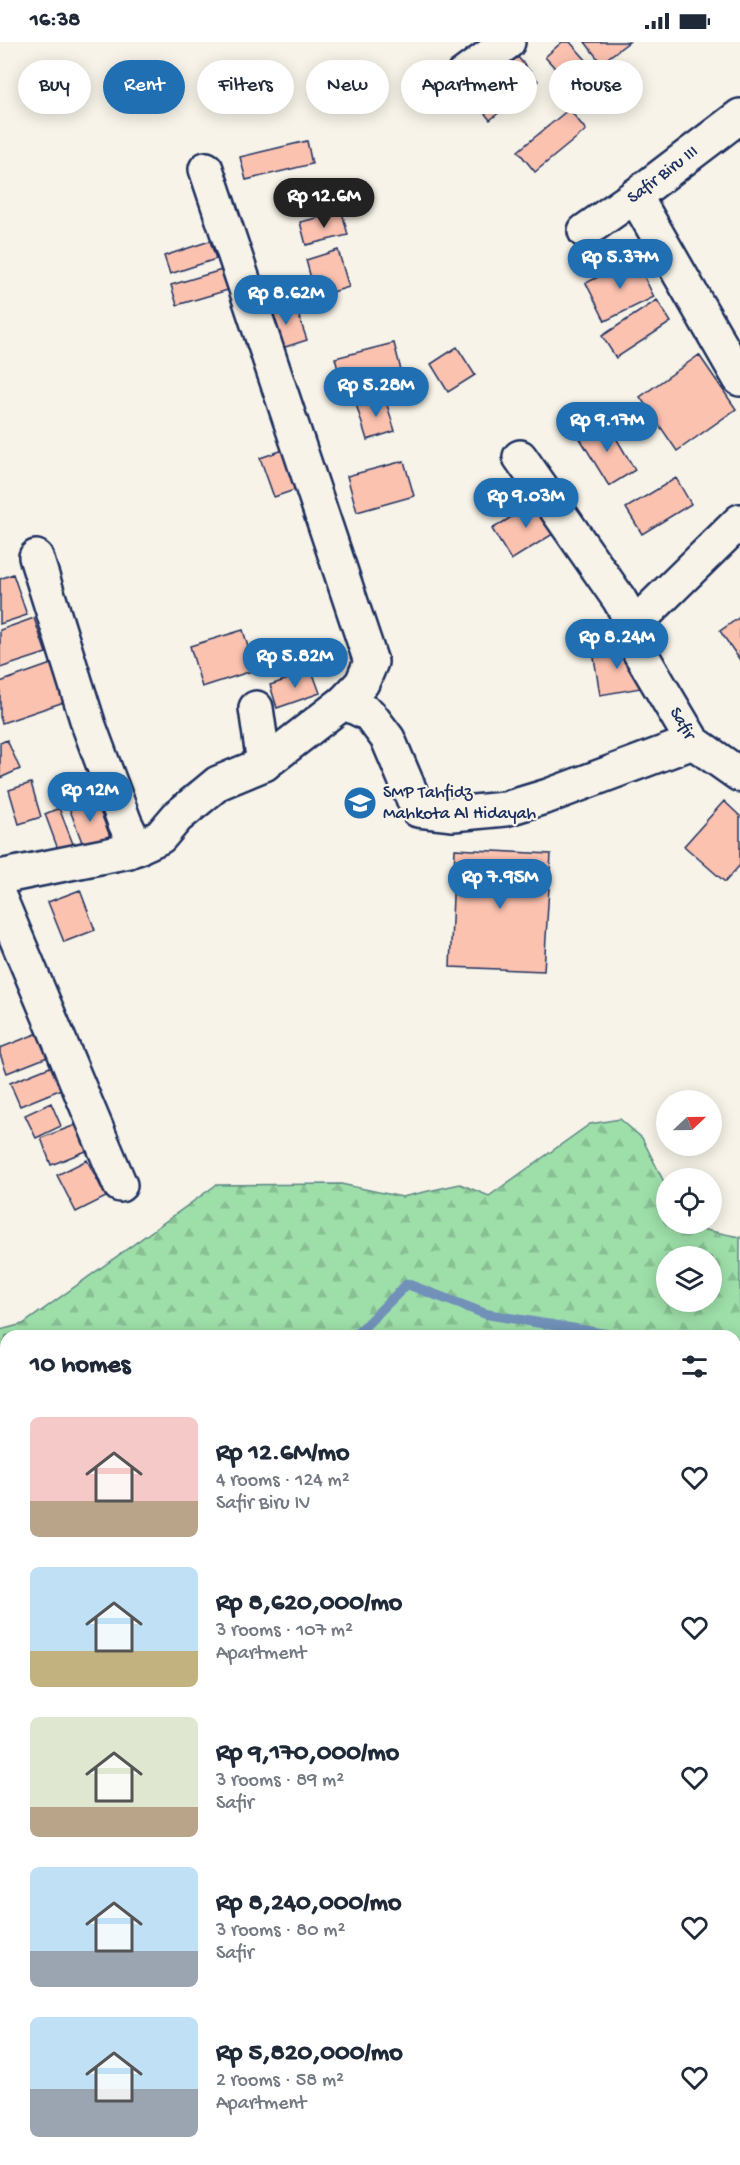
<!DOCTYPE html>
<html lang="en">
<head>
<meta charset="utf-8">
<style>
	body { margin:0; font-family:"Gochi Hand",sans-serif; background:#f2f2f3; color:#1f2937; height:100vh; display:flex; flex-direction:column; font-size:22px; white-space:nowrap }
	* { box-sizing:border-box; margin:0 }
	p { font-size:20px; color:#747a83 }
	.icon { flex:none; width:33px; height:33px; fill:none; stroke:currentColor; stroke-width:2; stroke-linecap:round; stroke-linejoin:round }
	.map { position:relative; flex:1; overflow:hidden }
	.panel { position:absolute; left:0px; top:1288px; width:741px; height:836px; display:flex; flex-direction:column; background:#fff; border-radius:18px 18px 0 0; box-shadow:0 3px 15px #0003 }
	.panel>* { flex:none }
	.banner { position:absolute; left:18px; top:18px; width:705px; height:54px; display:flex; gap:12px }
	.needle { width:39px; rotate:68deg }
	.buttons { position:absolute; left:656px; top:1048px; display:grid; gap:12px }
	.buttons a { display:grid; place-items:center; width:66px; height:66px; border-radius:50%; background:#fff; box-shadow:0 3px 15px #0003; font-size:30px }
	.price { position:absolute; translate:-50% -51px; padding:0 14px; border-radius:21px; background:#1f6fb2; color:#fff; font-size:20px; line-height:39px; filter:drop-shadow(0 2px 3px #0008) }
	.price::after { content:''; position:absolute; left:50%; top:36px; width:18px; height:14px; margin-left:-9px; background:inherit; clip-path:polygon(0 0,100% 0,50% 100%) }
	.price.current { background:#222; color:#fff }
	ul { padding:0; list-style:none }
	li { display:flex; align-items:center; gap:18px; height:150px; padding:0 30px }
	li span { display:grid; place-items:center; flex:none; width:168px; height:120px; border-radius:9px; color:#555 }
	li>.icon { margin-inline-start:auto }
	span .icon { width:72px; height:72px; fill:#fffc; stroke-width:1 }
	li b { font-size:26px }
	h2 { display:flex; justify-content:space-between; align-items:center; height:72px; padding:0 30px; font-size:26px }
	.pill { padding:0 21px; border-radius:27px; background:#fff; box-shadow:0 3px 15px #0003; font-size:21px; line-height:54px }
	.pill.current { background:#1f6fb2; color:#fff }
	.status { display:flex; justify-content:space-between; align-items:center; height:42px; padding:0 30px; background:#fff; direction:ltr }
	.status svg { height:16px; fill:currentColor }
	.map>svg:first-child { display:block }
	.forest { fill:url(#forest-firs); stroke:#5c8784; stroke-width:1.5; fill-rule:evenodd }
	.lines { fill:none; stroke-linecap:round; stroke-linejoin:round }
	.stream { stroke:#7291b9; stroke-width:10 }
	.building { fill:#fbc2b0; stroke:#1b2f5e; stroke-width:1.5 }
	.minor-casing { stroke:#1b2f5e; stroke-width:38 }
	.minor { stroke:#f7f3e8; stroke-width:33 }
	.labels { text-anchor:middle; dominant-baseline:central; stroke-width:4.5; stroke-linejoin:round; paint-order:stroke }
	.street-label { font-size:18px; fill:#1b2f5e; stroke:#f7f3e8 }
	.poi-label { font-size:18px; fill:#1b2f5e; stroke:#f7f3e8; text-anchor:start }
</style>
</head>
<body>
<div class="status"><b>16:38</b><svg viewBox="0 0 49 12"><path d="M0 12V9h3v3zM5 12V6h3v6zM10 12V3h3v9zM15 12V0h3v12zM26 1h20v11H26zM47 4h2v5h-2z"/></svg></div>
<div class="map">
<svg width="740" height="2123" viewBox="0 0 740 2123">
	<defs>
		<pattern id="forest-firs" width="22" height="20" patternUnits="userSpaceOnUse" patternTransform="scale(1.5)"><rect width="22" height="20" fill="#9edfa9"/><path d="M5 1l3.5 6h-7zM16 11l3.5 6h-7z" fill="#88c094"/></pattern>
	</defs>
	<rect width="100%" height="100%" fill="#f7f3e8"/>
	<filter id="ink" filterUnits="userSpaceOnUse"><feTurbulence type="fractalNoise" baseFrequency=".0167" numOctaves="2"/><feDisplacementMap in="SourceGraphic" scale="12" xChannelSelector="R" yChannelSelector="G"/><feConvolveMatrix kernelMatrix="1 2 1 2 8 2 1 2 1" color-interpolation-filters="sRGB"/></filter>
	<g filter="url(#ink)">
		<!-- forest -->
		<path class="forest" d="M620,1077L642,1096L666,1144V1182H685L686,1184L740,1195V1410L735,1411V1294H6V1666L0,1670V1288L23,1282L216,1143L341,1142L402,1155L460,1142L489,1154L590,1082ZM666,1215H711V1260H666Z"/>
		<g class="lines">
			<!-- stream -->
			<path class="stream" d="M355,1294L407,1242L486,1272L618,1294
				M735,1314L740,1315
				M0,1524L6,1521"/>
		</g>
		<!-- building -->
		<path class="building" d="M562,0H570L597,30L576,49L545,15Z
			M585,0H629L601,21Z
			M517,14L538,39L490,78L470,53Z
			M569,67L586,88L535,130L518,109Z
			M307,99L312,122L246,138L240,115Z
			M342,170L348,193L306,203L300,180Z
			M210,199L216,217L170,232L164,214Z
			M338,208L349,245L316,255L306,218Z
			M635,216L654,255L605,279L586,241Z
			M222,228L228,248L177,263L171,243Z
			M657,258L671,280L616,316L602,294Z
			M294,260L307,298L279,307L266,269Z
			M394,301L403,336L344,351L335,316Z
			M457,305L475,333L448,350L431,322Z
			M699,313L736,367L677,409L640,355Z
			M384,353L395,389L367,398L356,362Z
			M606,379L635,428L609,444L579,395Z
			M292,405L306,444L274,455L260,416Z
			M404,419L414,454L357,470L347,434Z
			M676,436L691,462L642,492L626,466Z
			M542,456L561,487L511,518L492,487Z
			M13,532L27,573L0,582V537Z
			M740,575V618L720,589Z
			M34,576L46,611L0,626V588Z
			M243,588L255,628L202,645L190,604Z
			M634,602L641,646L600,653L593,609Z
			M51,622L64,660L2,681L0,675V640Z
			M312,629L320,651L277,666L270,643Z
			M7,698L20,727L0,736V701Z
			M31,741L41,775L19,782L9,748Z
			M93,751L113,802L86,811L67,760Z
			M724,759L740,774V823L725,840L684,804Z
			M59,766L77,812L62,818L45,772Z
			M455,807L551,812L544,929L450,925Z
			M80,848L95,888L64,900L48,860Z
			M41,990L50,1014L7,1031L0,1012V1006Z
			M55,1023L64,1046L20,1064L10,1041Z
			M51,1061L61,1084L36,1096L25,1073Z
			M81,1081L91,1107L51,1123L41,1096Z
			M87,1118L106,1155L76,1170L57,1133Z
			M740,1529V1593L735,1595V1530Z
			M6,1805V1878L0,1859V1807Z
			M6,2054V2080L0,2062V2056Z
			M469,2118H521L523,2123H457Z"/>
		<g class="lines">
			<defs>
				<g id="minor">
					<path d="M462,34L508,0"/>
					<path d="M635,154L740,337"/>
					<path id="s1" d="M585,189L635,154L740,74"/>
					<path id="s2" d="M520,415L619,557L634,583L639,609L693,700L740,733"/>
					<path d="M36,515L89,684L125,781L137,806"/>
					<path d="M634,583L740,479"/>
					<path d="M344,660L369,672L388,697L418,768L453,772L505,767L548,754L693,700"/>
					<path d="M256,666L264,722"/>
					<path d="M0,835L129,809L160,795L177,775L218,741L264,722L344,660L362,641L371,620L206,127"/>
					<path d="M0,857L120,1143"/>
					<path d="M735,1654L740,1653"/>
					<path d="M0,1966L6,1964"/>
					<path d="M599,2118L602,2123"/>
				</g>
			</defs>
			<!-- minor casing -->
			<use href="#minor" class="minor-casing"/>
			<!-- minor -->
			<use href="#minor" class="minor"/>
		</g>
	</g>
	<!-- icons -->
	<defs>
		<symbol id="school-disc" viewBox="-11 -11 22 22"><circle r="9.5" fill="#1f6fb2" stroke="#f7f3e8"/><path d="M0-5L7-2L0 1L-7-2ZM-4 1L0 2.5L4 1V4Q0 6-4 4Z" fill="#fff"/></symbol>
	</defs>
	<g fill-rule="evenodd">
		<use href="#school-disc" x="341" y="742" width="38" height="38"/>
	</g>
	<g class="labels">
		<!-- street labels -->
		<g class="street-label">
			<text stroke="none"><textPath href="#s1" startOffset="96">Safir Biru III</textPath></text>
			<text stroke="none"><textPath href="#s2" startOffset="314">Safir</textPath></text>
		</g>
		<!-- poi labels -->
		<g class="poi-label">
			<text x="383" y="751">SMP Tahfidz<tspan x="383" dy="21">Mahkota Al Hidayah</tspan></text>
		</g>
	</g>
</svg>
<div class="buttons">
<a><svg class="needle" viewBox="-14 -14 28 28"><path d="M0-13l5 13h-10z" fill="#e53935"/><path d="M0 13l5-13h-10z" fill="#747a83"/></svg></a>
<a><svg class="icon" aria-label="locate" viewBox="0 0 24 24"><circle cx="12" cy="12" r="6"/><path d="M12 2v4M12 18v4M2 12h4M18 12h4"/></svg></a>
<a><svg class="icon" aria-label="layers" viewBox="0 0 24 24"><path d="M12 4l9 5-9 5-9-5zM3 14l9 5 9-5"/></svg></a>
</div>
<b class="price current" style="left:324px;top:187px">Rp 12.6M</b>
<b class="price" style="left:620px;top:248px">Rp 5.37M</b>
<b class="price" style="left:286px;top:284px">Rp 8.62M</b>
<b class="price" style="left:376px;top:376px">Rp 5.28M</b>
<b class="price" style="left:607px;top:411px">Rp 9.17M</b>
<b class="price" style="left:526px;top:487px">Rp 9.03M</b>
<b class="price" style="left:617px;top:628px">Rp 8.24M</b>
<b class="price" style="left:295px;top:647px">Rp 5.82M</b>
<b class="price" style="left:90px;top:781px">Rp 12M</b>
<b class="price" style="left:500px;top:868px">Rp 7.95M</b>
<div class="banner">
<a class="pill">Buy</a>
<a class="pill current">Rent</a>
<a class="pill">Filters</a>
<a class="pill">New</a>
<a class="pill">Apartment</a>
<a class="pill">House</a>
</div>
<section class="panel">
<h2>10 homes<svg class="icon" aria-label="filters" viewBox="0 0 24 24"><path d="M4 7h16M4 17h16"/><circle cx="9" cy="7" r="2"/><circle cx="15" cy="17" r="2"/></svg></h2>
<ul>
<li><span style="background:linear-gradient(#f6c9c9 70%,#b9a48a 0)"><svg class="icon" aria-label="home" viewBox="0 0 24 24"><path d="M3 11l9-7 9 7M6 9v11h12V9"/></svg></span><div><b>Rp 12.6M/mo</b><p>4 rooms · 124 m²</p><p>Safir Biru IV</p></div><svg class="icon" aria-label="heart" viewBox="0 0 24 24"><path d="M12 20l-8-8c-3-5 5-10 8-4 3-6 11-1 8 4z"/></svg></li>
<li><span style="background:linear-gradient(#bfe0f5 70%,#c2b280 0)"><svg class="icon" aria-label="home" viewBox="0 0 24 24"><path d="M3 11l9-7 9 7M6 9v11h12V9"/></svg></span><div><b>Rp 8,620,000/mo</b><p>3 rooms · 107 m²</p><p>Apartment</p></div><svg class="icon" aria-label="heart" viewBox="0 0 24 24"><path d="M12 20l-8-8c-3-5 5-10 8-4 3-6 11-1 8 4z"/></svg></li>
<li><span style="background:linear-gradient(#dfe7d0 75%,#b9a48a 0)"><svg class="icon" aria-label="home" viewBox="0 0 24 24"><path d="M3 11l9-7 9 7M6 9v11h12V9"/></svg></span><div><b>Rp 9,170,000/mo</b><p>3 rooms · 89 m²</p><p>Safir</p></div><svg class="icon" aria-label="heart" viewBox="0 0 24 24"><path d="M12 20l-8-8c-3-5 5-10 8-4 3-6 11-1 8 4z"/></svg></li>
<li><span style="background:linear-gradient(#bfe0f5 70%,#9aa5b1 0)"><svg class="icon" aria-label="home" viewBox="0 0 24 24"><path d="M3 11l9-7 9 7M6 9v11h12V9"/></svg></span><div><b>Rp 8,240,000/mo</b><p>3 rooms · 80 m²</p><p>Safir</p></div><svg class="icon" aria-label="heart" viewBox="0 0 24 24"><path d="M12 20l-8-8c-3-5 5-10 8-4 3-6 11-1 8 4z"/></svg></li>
<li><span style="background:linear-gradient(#bfe0f5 60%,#9aa5b1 0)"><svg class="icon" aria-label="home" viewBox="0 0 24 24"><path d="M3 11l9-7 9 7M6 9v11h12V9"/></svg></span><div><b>Rp 5,820,000/mo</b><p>2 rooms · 58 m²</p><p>Apartment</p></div><svg class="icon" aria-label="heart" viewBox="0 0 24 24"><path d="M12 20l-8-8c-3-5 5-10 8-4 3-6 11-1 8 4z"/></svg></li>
</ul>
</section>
</div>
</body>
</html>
